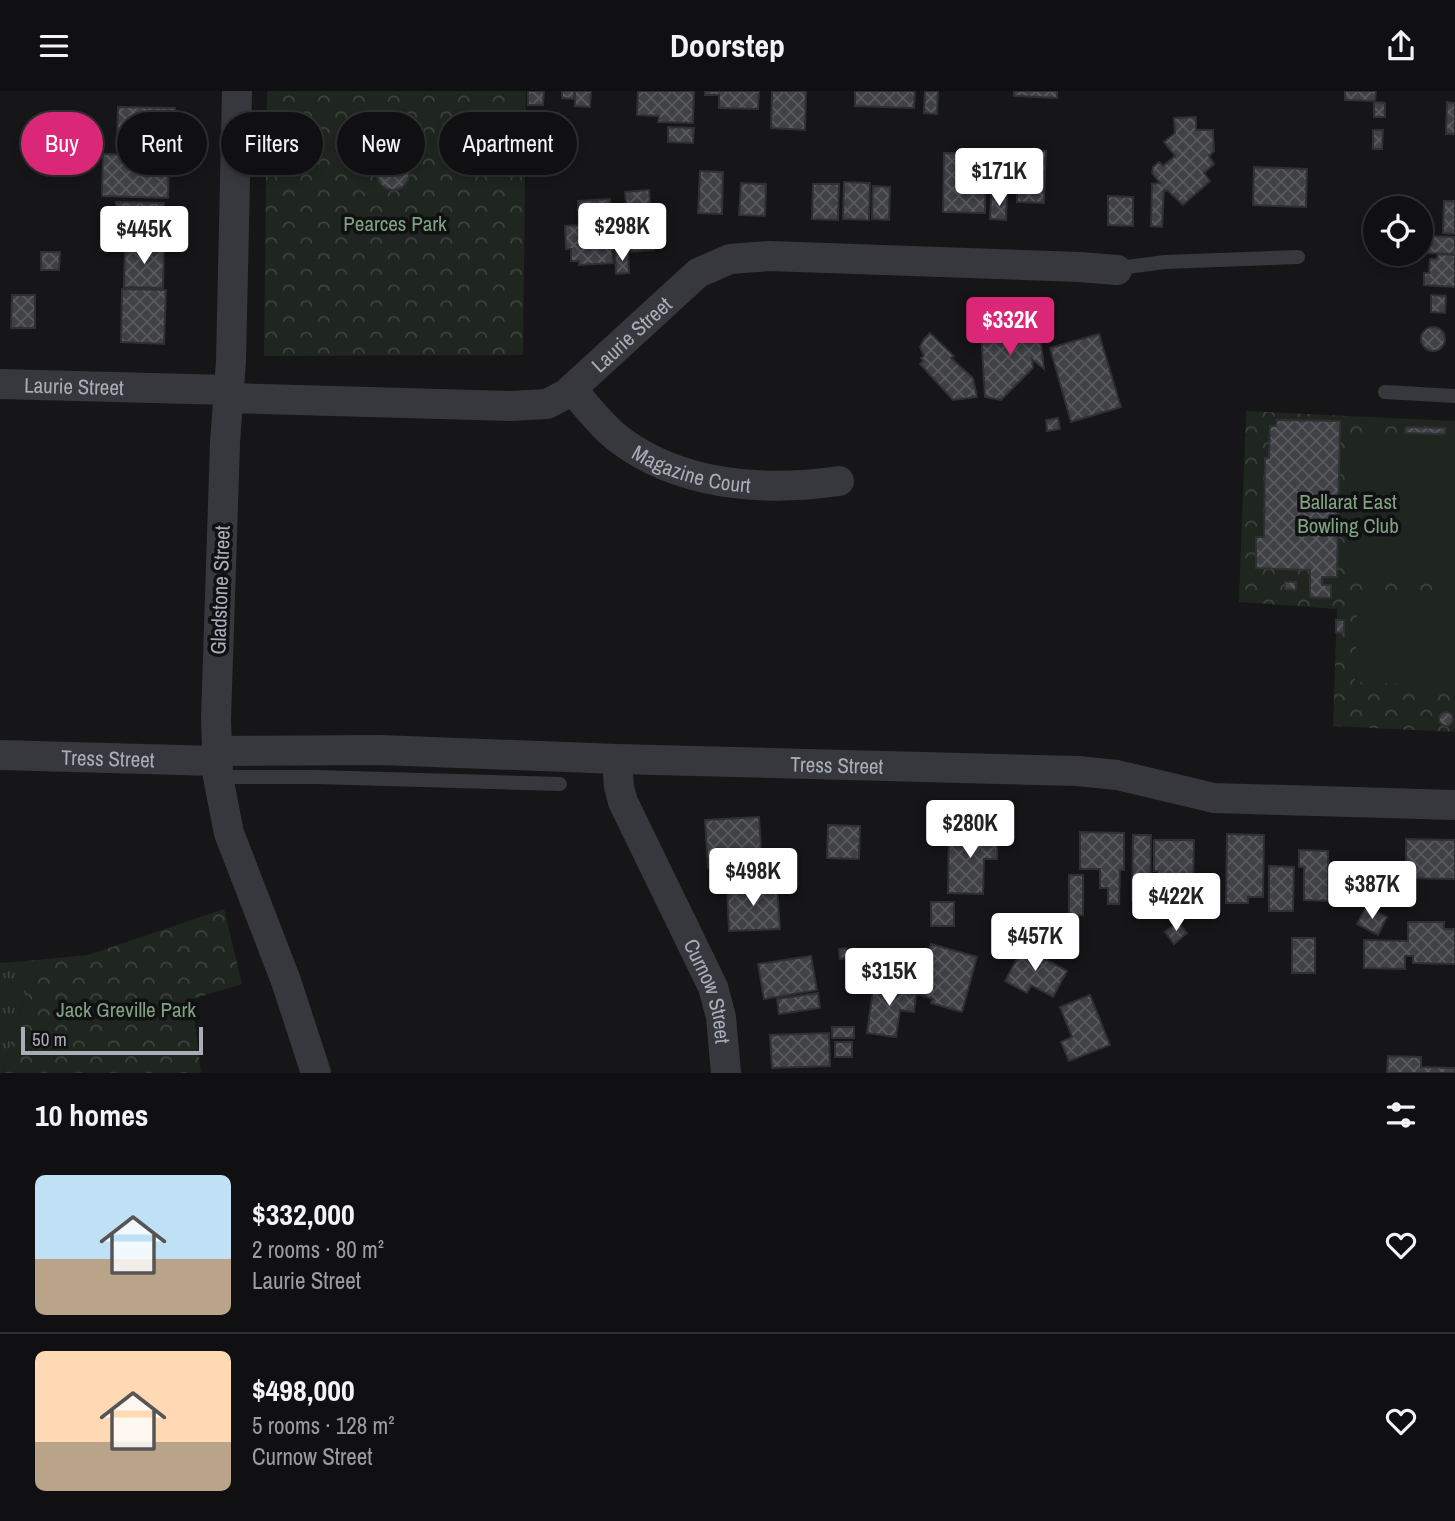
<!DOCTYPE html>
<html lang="en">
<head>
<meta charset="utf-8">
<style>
	body { margin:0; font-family:"Archivo Narrow",sans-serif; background:#1e1e20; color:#f1f3f6; height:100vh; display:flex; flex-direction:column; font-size:26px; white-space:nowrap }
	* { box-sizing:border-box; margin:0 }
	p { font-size:23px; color:#9c9d9f }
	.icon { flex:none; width:38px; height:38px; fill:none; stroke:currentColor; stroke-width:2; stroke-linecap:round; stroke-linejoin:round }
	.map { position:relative; height:982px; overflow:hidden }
	.details { display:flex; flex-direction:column; background:#101012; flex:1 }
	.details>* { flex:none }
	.hud { position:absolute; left:21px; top:21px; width:700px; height:63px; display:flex; gap:14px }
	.fabs { position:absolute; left:1363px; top:105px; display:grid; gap:14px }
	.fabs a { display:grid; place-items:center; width:70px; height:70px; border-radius:50%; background:#101012; box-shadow:0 4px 10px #0003,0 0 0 2px #303032; font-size:35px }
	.scale { position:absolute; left:21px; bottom:18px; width:182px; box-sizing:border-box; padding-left:7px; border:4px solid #a8adb8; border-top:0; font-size:19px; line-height:24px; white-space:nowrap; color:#a8adb8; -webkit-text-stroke:5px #111113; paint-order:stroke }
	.price { position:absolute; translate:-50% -60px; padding:0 16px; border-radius:7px; background:#fff; color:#222; font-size:23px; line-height:46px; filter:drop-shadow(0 2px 4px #0008) }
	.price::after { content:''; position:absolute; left:50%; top:42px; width:21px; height:16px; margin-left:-10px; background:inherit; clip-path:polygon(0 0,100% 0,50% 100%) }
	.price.selected { background:#db2777; color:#fff }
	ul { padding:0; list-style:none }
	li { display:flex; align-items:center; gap:21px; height:175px; padding:0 35px }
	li+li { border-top:2px solid #303032 }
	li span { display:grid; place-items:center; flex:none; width:196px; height:140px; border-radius:10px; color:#555 }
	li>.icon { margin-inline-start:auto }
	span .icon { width:84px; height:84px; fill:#fffc; stroke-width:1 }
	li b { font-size:30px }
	h2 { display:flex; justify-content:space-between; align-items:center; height:84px; padding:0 35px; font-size:30px }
	.chip { padding:0 24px; border-radius:32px; background:#101012; box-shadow:0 4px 10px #0003,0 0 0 2px #303032; font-size:24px; line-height:63px }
	.chip.selected { background:#db2777; color:#fff }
	header { display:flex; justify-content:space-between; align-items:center; height:91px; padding:0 35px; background:#101012; font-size:32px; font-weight:700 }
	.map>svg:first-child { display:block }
	.grass { fill:url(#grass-tufts) }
	.forest { fill:url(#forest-crowns) }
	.garden { fill:#1e261f }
	.building { fill:url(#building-cross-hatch); stroke:#303034; stroke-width:2 }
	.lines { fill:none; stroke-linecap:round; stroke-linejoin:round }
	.service { stroke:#37383d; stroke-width:14 }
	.minor { stroke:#37383d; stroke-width:30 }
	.labels { text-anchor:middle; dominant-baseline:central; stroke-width:7; stroke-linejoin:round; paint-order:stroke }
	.park-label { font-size:21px; fill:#7fa381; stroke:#111113 }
	.street-label { font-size:21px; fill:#a8adb8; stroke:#111113 }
</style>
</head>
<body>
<header><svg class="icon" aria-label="menu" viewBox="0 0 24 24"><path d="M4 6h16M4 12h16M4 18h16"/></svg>Doorstep<svg class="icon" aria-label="share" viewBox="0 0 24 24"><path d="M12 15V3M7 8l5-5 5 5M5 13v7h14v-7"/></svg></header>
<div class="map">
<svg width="1455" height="982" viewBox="0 0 1455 982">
	<defs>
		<pattern id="grass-tufts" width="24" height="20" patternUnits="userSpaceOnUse" patternTransform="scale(1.75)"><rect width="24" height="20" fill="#1e261f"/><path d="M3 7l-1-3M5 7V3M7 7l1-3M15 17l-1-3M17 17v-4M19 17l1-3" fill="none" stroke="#3c433d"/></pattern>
		<pattern id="forest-crowns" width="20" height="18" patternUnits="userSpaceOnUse" patternTransform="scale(1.75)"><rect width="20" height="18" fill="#1e261f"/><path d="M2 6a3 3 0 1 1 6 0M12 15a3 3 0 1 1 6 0" fill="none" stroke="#3c433d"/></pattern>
		<pattern id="building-cross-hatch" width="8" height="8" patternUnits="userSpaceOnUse" patternTransform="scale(1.75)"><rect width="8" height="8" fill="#404145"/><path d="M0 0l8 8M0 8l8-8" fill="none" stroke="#595a5e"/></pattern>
	</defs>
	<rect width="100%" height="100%" fill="#161618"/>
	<!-- grass -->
	<path class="grass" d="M36,869L2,982H0V872Z"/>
	<!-- forest -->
	<path class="forest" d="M267,0H526L523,264L264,265Z
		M1246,320L1455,330V641L1333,635L1337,518L1239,511Z
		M224,818L242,893L192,908L201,982H2L36,869L88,864Z"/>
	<!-- garden -->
	<path class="garden" d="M1349,345L1455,348V486L1346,484Z
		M1358,500L1455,504V595L1355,591Z"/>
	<!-- building -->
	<path class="building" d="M528,0H544L543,14H528Z
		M562,0H574V8L562,7Z
		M575,0H591L590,16L575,15Z
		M638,0H694L693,32L658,31L659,25L637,24Z
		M705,0H759L758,18L719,17V4H705Z
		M772,0H806L805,39L771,37Z
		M855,0H915L914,17L855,15Z
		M925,0H938L937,23L924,22Z
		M1014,0H1057V7L1014,5Z
		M1345,0H1376L1375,10L1345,9Z
		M1374,11L1385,12V26H1374Z
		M1447,11L1455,12V43H1446Z
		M118,16L175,17L174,52L117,51Z
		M1196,26V39H1213L1214,60L1209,65L1214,73L1204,82L1210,90L1183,114L1168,100L1164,99L1162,136L1151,135L1152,93L1160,92L1152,82L1153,76L1159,71L1163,75L1175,65L1164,51L1175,42L1174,27Z
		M668,36L694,37L693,52L668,51Z
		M1373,39H1383L1382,58H1373Z
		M60,53L94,54L93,72H60Z
		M1000,58L1046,60L1044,112L1017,111V102H999Z
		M944,62L986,63L985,122L943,121Z
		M103,63L169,65L168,107L102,105Z
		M377 83a16 16 0 1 1 32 0a16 16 0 1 1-32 0Z
		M1254,76L1307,78L1306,116L1253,114Z
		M700,80L723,81L722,123L698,122Z
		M844,91L870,92L869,129L843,128Z
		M741,92L766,93L765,125L739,124Z
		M813,93H839L838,129L812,128Z
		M873,95L890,96L889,129L872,128Z
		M649,99L654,159L631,161L625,101Z
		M991,104L1007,105L1006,129L990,128Z
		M1108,105L1133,106V135L1108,134Z
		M610,108L613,172L579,174V170H571V158H566L565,135L579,134L578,110Z
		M1444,110H1455V143L1443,142Z
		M116,111L164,112L163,152L115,151Z
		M1428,145L1455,146V163L1427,162Z
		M125,153L164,154L163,197L124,196Z
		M41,161H60L59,179H41Z
		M615,161H628L629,182L616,183Z
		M1438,163L1455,164V196L1424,194V182H1429L1430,168H1437Z
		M122,198L166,199L164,253L121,251Z
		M12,204H35V237H11Z
		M1431,204L1446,205L1445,222L1431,221Z
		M1037,218L1044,278L1032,268L1033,277L1001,309L985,306L980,227L1005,253Z
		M1421 248a12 12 0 1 1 24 0a12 12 0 1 1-24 0Z
		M930,242L954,265L951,267L973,287L977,306L953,309L920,273L923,270L921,267L924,265L920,256L924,248Z
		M1099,243L1121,316L1071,331L1050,257Z
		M1058,327L1060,338L1047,340L1046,329Z
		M1277,329L1340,330L1337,486H1322V494H1331V507L1310,506V479L1256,477V446H1264L1265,367H1269L1270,335H1276Z
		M1406,336L1445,337V343L1405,342Z
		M1285,491H1296V499L1285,498Z
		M1336,529H1344V542L1336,541Z
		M1439 628a7 7 0 1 1 14 0a7 7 0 1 1-14 0Z
		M759,726L762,774L708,777L705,729Z
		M828,734L860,735L859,768L827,767Z
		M949,741H998L997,768H984L983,803L948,802Z
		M1080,741L1124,742V779H1120L1119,813H1108V797H1100V778H1080Z
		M1227,743L1264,744L1263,806H1248V812H1226Z
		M1133,744H1151L1150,809H1132Z
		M1406,748L1455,749V788L1406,787Z
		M1154,749H1194L1193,798H1172V792H1158V780H1154Z
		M1299,759L1328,760V810L1304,809V776H1299Z
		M1269,775L1294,776L1293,820H1269Z
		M1379,775H1402V801H1379Z
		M1358,782H1371V798H1358Z
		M1069,784H1083V824H1069Z
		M777,794L780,838L729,840L727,797Z
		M931,811H954V835H931Z
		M1366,816L1387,826L1378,844L1357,833Z
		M1178,831L1187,842L1174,853L1165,841Z
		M1408,831H1444V838H1455V873L1413,872V865H1405V878L1364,877V849L1408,850Z
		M1292,847H1315V882H1292Z
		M931,853L977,866L962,921L931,912L933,908L917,903Z
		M1023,856L1067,880L1053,906L1031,894L1027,902L1005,890Z
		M846,857L847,867L840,868L839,858Z
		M811,865L817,899L764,908L758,873Z
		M874,892L917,898L914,921L900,919L896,946L867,942Z
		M818,902L820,917L779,923L777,908Z
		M1090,904L1110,954L1069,970L1061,951L1072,946L1060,916Z
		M832,936H854V947H832Z
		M829,942L830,975L772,977L770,944Z
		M835,951H852V966H835Z
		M1388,965L1421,966V976L1455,977V982H1387Z"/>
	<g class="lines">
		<!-- service -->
		<path class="service" d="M1117,179L1127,176L1165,171L1298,166
			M1385,301L1455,305
			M218,686H315L560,693"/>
		<!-- minor -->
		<g class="minor">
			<path d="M237,0L231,270L225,352L216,628L218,686L229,742L286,890L316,982"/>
			<path id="s1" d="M0,293L229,299"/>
			<path id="s2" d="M572,298C586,315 599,332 616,346C678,395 763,401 839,390"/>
			<path id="s3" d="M228,307L510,315L547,313L566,303L698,182L730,168L769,165L1079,176L1117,179"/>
			<path id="s4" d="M216,660L381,659L617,668L1077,680L1117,684L1214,707L1455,714"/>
			<path id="s5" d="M0,664L216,670"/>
			<path id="s6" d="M617,668L619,696L623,711L713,896L721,926L726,982"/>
		</g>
	</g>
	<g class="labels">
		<!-- park labels -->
		<g class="park-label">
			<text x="395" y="132">Pearces Park</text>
			<text x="1348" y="410">Ballarat East<tspan x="1348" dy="24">Bowling Club</tspan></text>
			<text x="126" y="918">Jack Greville Park</text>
		</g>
		<!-- street labels -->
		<g class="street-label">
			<text stroke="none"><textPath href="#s3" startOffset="429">Laurie Street</textPath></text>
			<text stroke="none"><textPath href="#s1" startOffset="74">Laurie Street</textPath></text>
			<text stroke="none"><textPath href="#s2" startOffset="149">Magazine Court</textPath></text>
			<text transform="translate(220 499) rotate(-88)">Gladstone Street</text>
			<text stroke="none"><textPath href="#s5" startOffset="108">Tress Street</textPath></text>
			<text stroke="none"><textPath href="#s4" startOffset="621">Tress Street</textPath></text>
			<text stroke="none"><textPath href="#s6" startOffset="252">Curnow Street</textPath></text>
		</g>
	</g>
</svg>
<div class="fabs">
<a><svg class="icon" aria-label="locate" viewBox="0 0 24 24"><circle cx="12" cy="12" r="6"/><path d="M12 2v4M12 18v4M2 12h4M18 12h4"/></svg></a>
</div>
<div class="scale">50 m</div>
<b class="price" style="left:999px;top:117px">$171K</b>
<b class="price" style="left:622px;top:172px">$298K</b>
<b class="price" style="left:144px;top:175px">$445K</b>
<b class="price selected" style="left:1010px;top:266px">$332K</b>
<b class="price" style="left:970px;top:769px">$280K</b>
<b class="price" style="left:753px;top:817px">$498K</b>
<b class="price" style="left:1372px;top:830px">$387K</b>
<b class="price" style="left:1176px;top:842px">$422K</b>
<b class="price" style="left:1035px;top:882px">$457K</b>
<b class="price" style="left:889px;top:917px">$315K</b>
<div class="hud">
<a class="chip selected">Buy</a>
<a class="chip">Rent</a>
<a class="chip">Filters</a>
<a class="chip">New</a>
<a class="chip">Apartment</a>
</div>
</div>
<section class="details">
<h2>10 homes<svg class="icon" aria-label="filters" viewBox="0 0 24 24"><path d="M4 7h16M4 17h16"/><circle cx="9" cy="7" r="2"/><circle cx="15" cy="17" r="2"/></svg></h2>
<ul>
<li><span style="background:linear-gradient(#bfe0f5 60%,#b9a48a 0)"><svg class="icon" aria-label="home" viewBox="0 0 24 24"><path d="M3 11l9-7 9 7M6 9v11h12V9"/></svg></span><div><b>$332,000</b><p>2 rooms · 80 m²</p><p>Laurie Street</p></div><svg class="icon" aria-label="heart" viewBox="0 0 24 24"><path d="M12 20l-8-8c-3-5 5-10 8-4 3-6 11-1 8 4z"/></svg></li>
<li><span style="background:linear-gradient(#ffd9b3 65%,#b9a48a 0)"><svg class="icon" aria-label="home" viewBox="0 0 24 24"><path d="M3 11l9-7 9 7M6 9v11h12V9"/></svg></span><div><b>$498,000</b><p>5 rooms · 128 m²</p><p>Curnow Street</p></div><svg class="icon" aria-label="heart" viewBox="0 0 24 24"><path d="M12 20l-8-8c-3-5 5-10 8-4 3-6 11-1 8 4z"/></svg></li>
</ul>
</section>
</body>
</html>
